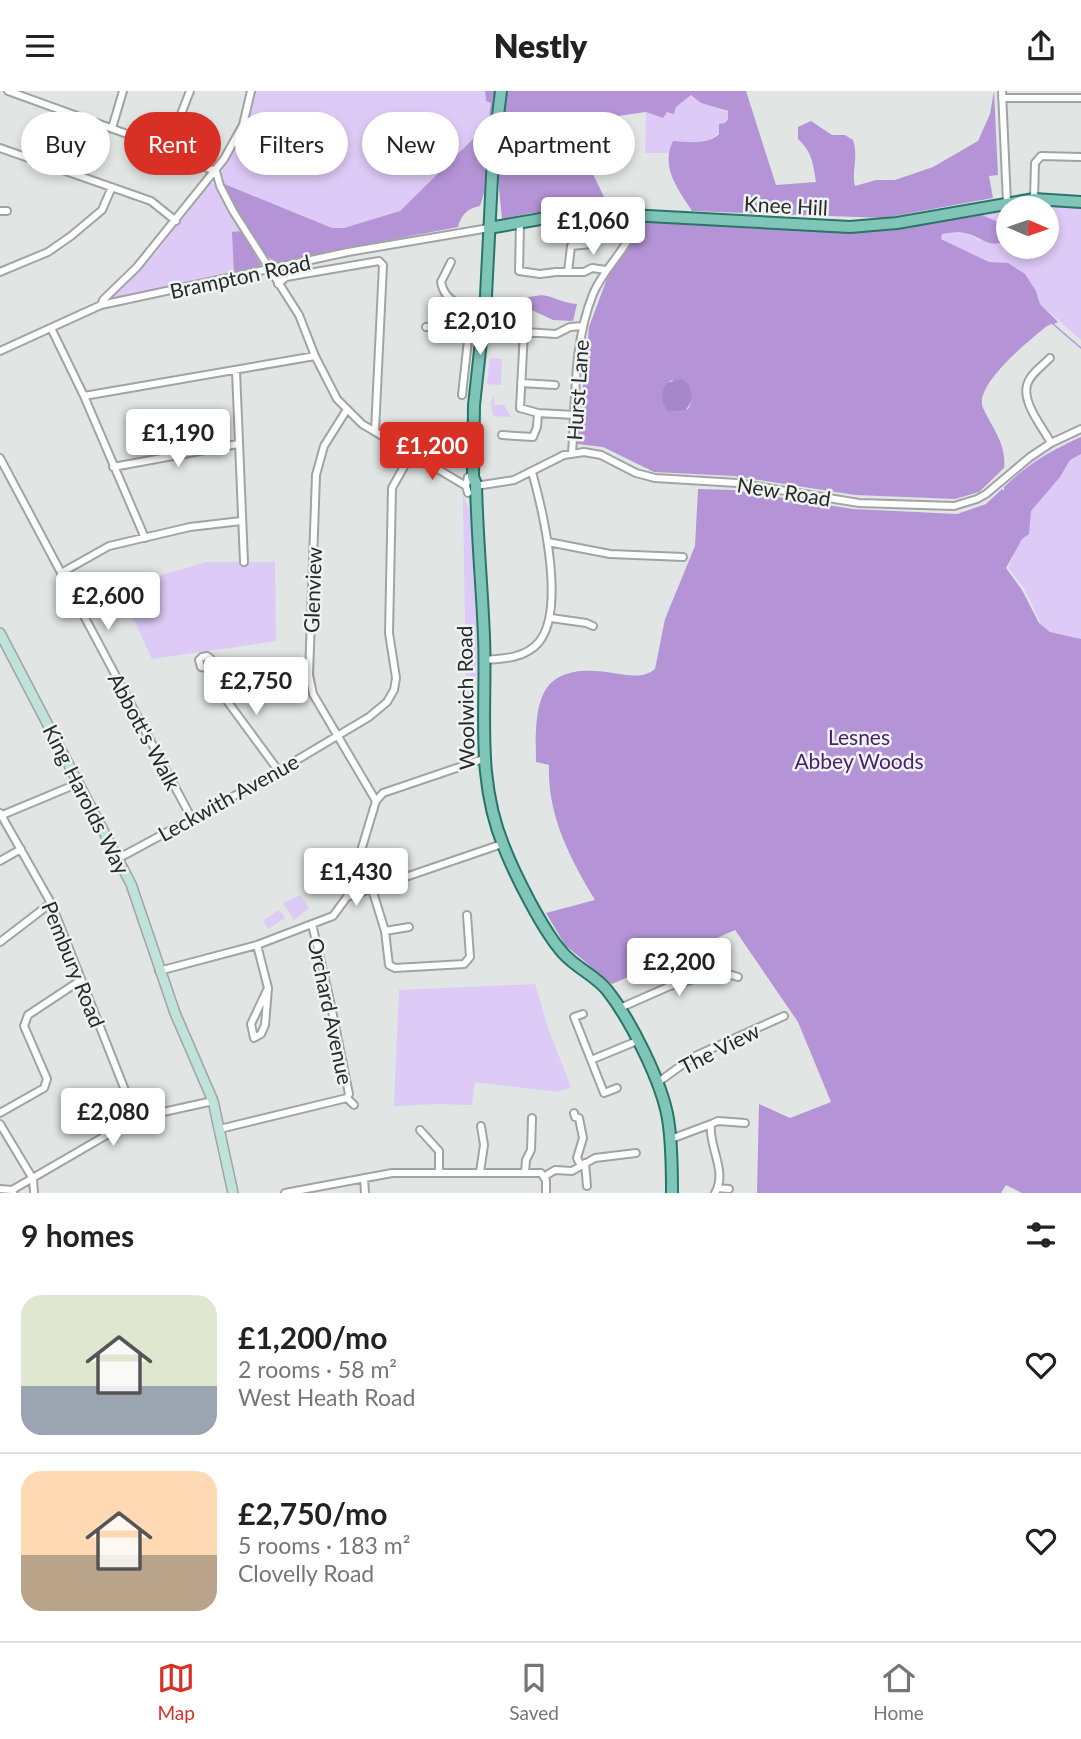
<!DOCTYPE html>
<html lang="en">
<head>
<meta charset="utf-8">
<style>
	body { margin:0; font-family:Lato,sans-serif; background:#f2f2f2; color:#222; height:100vh; display:flex; flex-direction:column; font-size:26px; white-space:nowrap }
	* { box-sizing:border-box; margin:0 }
	p { font-size:23px; color:#767676 }
	.icon { flex:none; width:38px; height:38px; fill:none; stroke:currentColor; stroke-width:2; stroke-linecap:round; stroke-linejoin:round }
	.map { position:relative; height:1102px; overflow:hidden }
	.drawer { display:flex; flex-direction:column; background:#fff; flex:1 }
	.drawer>* { flex:none }
	.guide { position:absolute; left:21px; top:21px; width:700px; height:63px; display:flex; gap:14px }
	.needle { width:46px; rotate:92deg }
	.controls { position:absolute; left:996px; top:105px; display:grid; gap:14px }
	.controls a { display:grid; place-items:center; width:63px; height:63px; border-radius:50%; background:#fff; box-shadow:0 4px 10px #0003; font-size:35px }
	.price { position:absolute; translate:-50% -60px; padding:0 16px; border-radius:7px; background:#fff; color:#222; font-size:23px; line-height:46px; filter:drop-shadow(0 2px 4px #0008) }
	.price::after { content:''; position:absolute; left:50%; top:42px; width:21px; height:16px; margin-left:-10px; background:inherit; clip-path:polygon(0 0,100% 0,50% 100%) }
	.price.current { background:#d93025; color:#fff }
	ul { padding:0; list-style:none }
	li { display:flex; align-items:center; gap:21px; height:175px; padding:0 21px }
	li+li { border-top:2px solid #e0e0e0 }
	li span { display:grid; place-items:center; flex:none; width:196px; height:140px; border-radius:21px; color:#555 }
	li>.icon { margin-inline-start:auto }
	span .icon { width:84px; height:84px; fill:#fffc; stroke-width:1 }
	li b { font-size:30px }
	h2 { display:flex; justify-content:space-between; align-items:center; height:84px; padding:0 21px; font-size:30px }
	.pill { padding:0 24px; border-radius:32px; background:#fff; box-shadow:0 4px 10px #0003; font-size:24px; line-height:63px }
	.pill.current { background:#d93025; color:#fff }
	header { display:flex; justify-content:space-between; align-items:center; height:91px; padding:0 21px; background:#fff; font-size:32px; font-weight:800 }
	.tab-bar { display:flex; justify-content:space-around; align-items:center; height:98px; border-top:2px solid #e0e0e0; background:#fff; font-size:19px; color:#767676 }
	.tab-bar a { display:grid; justify-items:center; gap:4px }
	.tab-bar .current { color:#d93025 }
	.map>svg:first-child { display:block }
	.green { fill:#decaf6 }
	.forest { fill:#b494d6; fill-rule:evenodd }
	.water { fill:#a687c8 }
	.lines { fill:none; stroke-linecap:round; stroke-linejoin:round }
	.street-casing { stroke:#a0a4a3; stroke-width:10 }
	.secondary-casing { stroke:#a0a4a3; stroke-width:12 }
	.primary-casing { stroke:#297567; stroke-width:14 }
	.street { stroke:#fff; stroke-width:6 }
	.secondary { stroke:#bfe2db; stroke-width:9 }
	.primary { stroke:#7fc5b8; stroke-width:10 }
	.labels { text-anchor:middle; dominant-baseline:central; stroke-width:5; stroke-linejoin:round; paint-order:stroke }
	.street-label { font-size:21px; fill:#282a29; stroke:#eff3f2 }
	.park-label { font-size:21px; fill:#491e6c; stroke:#eff3f2 }
</style>
</head>
<body>
<header><svg class="icon" aria-label="menu" viewBox="0 0 24 24"><path d="M4 6h16M4 12h16M4 18h16"/></svg>Nestly<svg class="icon" aria-label="share" viewBox="0 0 24 24"><path d="M12 15V3M7 8l5-5 5 5M5 13v7h14v-7"/></svg></header>
<div class="map">
<svg width="1081" height="1102" viewBox="0 0 1081 1102">
	<rect width="100%" height="100%" fill="#e1e6e5"/>
	<!-- green -->
	<path class="green" d="M255,0H485V7L491,11L489,25L475,46L400,120L344,137H332L222,92V80L246,36Z
		M691,4L701,12L728,21C728,28 727,30 723,36C711,54 694,52 673,50L668,62H645L646,21H667Z
		M210,91L214,93L241,140L233,141L234,184L108,209L155,163Z
		M1033,112L1081,115V249L1040,213L1036,200L1008,172L989,171L941,148V143L968,142L978,149L1003,151L1008,147V156H1046V117H1008V135L977,122Z
		M490,267L502,268L501,294L487,293Z
		M492,306H494V314H504L511,326L494,325L491,316Z
		M1081,346V548L1050,541L1042,535L1024,497L1008,477L1013,466L1004,399C1018,373 1055,358 1081,346Z
		M463,405L470,421L477,548L476,603H466Z
		M206,471H275L276,550L152,568L119,497Z
		M300,804L309,817L294,829L283,812Z
		M279,819L285,827L268,838L263,830Z
		M535,893L549,940L571,996L558,1001L475,991L472,1014L435,1013L394,1015L399,899Z"/>
	<!-- forest -->
	<path class="forest" d="M485,0H495L485,99L480,115C468,117 461,124 458,136L347,157L281,174C260,169 231,112 222,92L332,137H344L400,120L475,46L489,25L491,12L486,10Z
		M507,0H746L776,94L816,91C813,72 812,61 798,48V36L811,30L832,44H845L853,49C859,66 851,79 855,95L876,89H895L933,76L978,50L990,23L994,0L998,84L989,85L993,107L883,127L692,120C678,98 660,76 673,50C687,51 708,54 719,43V33L725,32L728,28V20L701,12L691,4L676,16L674,23L667,21L663,27L646,21L604,27L587,71L609,116L531,122L502,128L497,77Z
		M977,122L1008,135V147C991,161 981,145 965,142C958,140 949,142 942,143L941,148L989,171L1008,172L1025,183L1036,200L1040,213L1058,231L1054,233L1081,256V258L1052,233L1047,235C1031,248 973,294 983,317C992,336 1007,354 1004,377L979,401L955,408L855,404L734,385L654,381L603,356L577,353L589,236L608,185L637,146L640,130L882,139L899,138ZM672,289L692,309L688,318L669,321L664,315V294Z
		M241,140L261,174L259,179L234,184L232,141Z
		M542,204C555,206 563,212 577,213L573,230L553,229L521,214L522,207Z
		M1081,346V363L1070,369L1060,386L1031,420L1029,443L1022,448L1006,477L1022,499L1039,532L1050,541L1081,548V1102H1022L1006,1094L1001,1102H757L759,1013L790,1027L831,1011L798,931L735,839L612,893L565,854L546,822L595,809C570,768 547,723 549,674L536,671C535,610 537,570 613,582C628,584 643,588 655,578L665,528L695,455L698,398L733,399L853,418L957,423L986,413L1002,398L1004,400V396C1027,374 1052,359 1081,346Z"/>
	<!-- water -->
	<path class="water" d="M682,288L689,294L692,309L686,319L669,321C660,314 662,302 665,292Z"/>
	<g class="lines">
		<defs>
			<path id="street" d="M8,0L152,52L184,69L216,80
				M1002,0L1007,112
				M1002,7H1081
				M112,37L123,0
				M0,57L151,110L176,130
				M164,57L176,36L190,0
				M216,80L220,95L233,120L299,224L315,265L337,308L362,333L466,395
				M1034,108L1035,72L1041,65L1081,66
				M0,120H7
				M520,132L519,180L540,183L556,181H584L592,177L606,179
				M451,171L441,191C445,213 465,216 485,218
				M0,181L48,161L71,145L102,119L112,96
				M568,181L571,155L591,153L596,139H598
				M278,193L286,186L379,170L383,174L375,340
				M101,214L103,209L137,176L224,68L243,34L251,0
				M426,236L483,240
				M51,237L84,305L145,447
				M509,240L556,243L570,236L582,235
				M524,241L520,317L538,322L575,324
				M0,260L101,214L348,161L489,137
				M1050,267C1042,275 1030,283 1027,294C1022,312 1043,337 1051,352
				M236,280L244,471
				M521,292L555,294
				M462,304L469,240
				M84,305L315,265
				M346,320L324,355L316,384L309,584L313,603L376,710
				M502,344L533,346L537,336L538,322
				M572,362C576,308 573,253 593,203C602,181 620,165 631,144C634,138 633,130 634,123
				M0,367L192,728
				M113,376L238,353
				M468,386L466,395L468,402
				M476,395L514,389L564,364L584,361L601,364L636,382L655,387L737,392L859,412L954,415L977,408L986,403L1030,366L1051,352L1081,338
				M548,451L610,463L683,466
				M61,482L109,455L190,436L241,430
				M551,527L586,532L593,535
				M484,569C503,568 526,567 539,551C566,518 543,420 532,381
				M207,577L211,573V568L207,565L202,566L199,569L201,576L207,577L219,599L278,679
				M0,722L51,812L136,1027
				M0,725L79,692
				M119,767L260,691L369,626L387,611L394,599L396,587L389,542L392,397L411,363
				M0,770L21,758
				M372,798L385,840L389,874L395,877L464,873L470,866L467,824
				M347,806L502,753
				M312,833L330,910L349,1003L347,1007L354,1014
				M385,840L409,836
				M0,851L51,812
				M257,854L268,897L251,933L254,947L261,943L265,934L268,897
				M159,880L257,854L333,825L347,806L376,710L383,702L483,668
				M620,917L670,895L714,882L721,881L738,886
				M583,923L574,926L591,969L637,950
				M591,969L604,1002L617,997
				M657,992L693,966L784,925
				M0,1022L44,997L47,988L24,935L28,924L81,889
				M574,1022L575,1026L579,1027L583,1047L577,1067L581,1075
				M0,1033L33,1088L34,1102
				M220,1038L347,1007
				M420,1039L439,1060V1081
				M671,1048L711,1033
				M585,1072L587,1095
				M480,1081L484,1054L481,1035
				M525,1081L526,1069L531,1059L532,1027
				M545,1085L555,1079L572,1080L595,1067L636,1062
				M364,1087L365,1102
				M718,1097L729,1098
				M0,1098L12,1099L13,1102
				M12,1099L136,1027L213,1010
				M285,1102L392,1082H541L546,1089V1102
				M715,1102C728,1080 708,1056 711,1033L718,1030L745,1032"/>
			<path id="secondary" d="M0,542L131,793L175,922L213,1010L233,1102"/>
			<path id="primary" d="M501,0L493,66L486,205L474,314L473,386L476,393C477,444 482,495 484,546C487,619 475,686 504,756C515,784 543,840 563,862C576,877 595,884 607,899C630,928 662,991 668,1028C672,1052 672,1077 672,1102
				M489,137L552,126L592,122L850,136L897,132L1034,108L1081,111"/>
		</defs>
		<!-- street casing -->
		<use href="#street" class="street-casing"/>
		<!-- secondary casing -->
		<use href="#secondary" class="secondary-casing"/>
		<!-- primary casing -->
		<use href="#primary" class="primary-casing"/>
		<!-- street -->
		<use href="#street" class="street"/>
		<!-- secondary -->
		<use href="#secondary" class="secondary"/>
		<!-- primary -->
		<use href="#primary" class="primary"/>
	</g>
	<g class="labels">
		<!-- street labels -->
		<g class="street-label">
			<text transform="translate(786 114) rotate(3)">Knee Hill</text>
			<text transform="translate(240 185) rotate(-12)">Brampton Road</text>
			<text transform="translate(577 299) rotate(-86)">Hurst Lane</text>
			<text transform="translate(784 400) rotate(9)">New Road</text>
			<text transform="translate(312 499) rotate(-88)">Glenview</text>
			<text transform="translate(465 607) rotate(-91)">Woolwich Road</text>
			<text transform="translate(145 640) rotate(62)">Abbott's Walk</text>
			<text transform="translate(228 706) rotate(-29)">Leckwith Avenue</text>
			<text transform="translate(87 708) rotate(63)">King Harolds Way</text>
			<text transform="translate(74 873) rotate(68)">Pembury Road</text>
			<text transform="translate(331 920) rotate(78)">Orchard Avenue</text>
			<text transform="translate(719 957) rotate(-27)">The View</text>
		</g>
		<!-- park labels -->
		<g class="park-label">
			<text x="859" y="645">Lesnes<tspan x="859" dy="24">Abbey Woods</tspan></text>
		</g>
	</g>
</svg>
<div class="controls">
<a><svg class="needle" viewBox="-14 -14 28 28"><path d="M0-13l5 13h-10z" fill="#e53935"/><path d="M0 13l5-13h-10z" fill="#767676"/></svg></a>
</div>
<b class="price" style="left:593px;top:166px">£1,060</b>
<b class="price" style="left:480px;top:266px">£2,010</b>
<b class="price" style="left:178px;top:378px">£1,190</b>
<b class="price current" style="left:432px;top:391px">£1,200</b>
<b class="price" style="left:108px;top:541px">£2,600</b>
<b class="price" style="left:256px;top:626px">£2,750</b>
<b class="price" style="left:356px;top:817px">£1,430</b>
<b class="price" style="left:679px;top:907px">£2,200</b>
<b class="price" style="left:113px;top:1057px">£2,080</b>
<div class="guide">
<a class="pill">Buy</a>
<a class="pill current">Rent</a>
<a class="pill">Filters</a>
<a class="pill">New</a>
<a class="pill">Apartment</a>
</div>
</div>
<section class="drawer">
<h2>9 homes<svg class="icon" aria-label="filters" viewBox="0 0 24 24"><path d="M4 7h16M4 17h16"/><circle cx="9" cy="7" r="2"/><circle cx="15" cy="17" r="2"/></svg></h2>
<ul>
<li><span style="background:linear-gradient(#dfe7d0 65%,#9aa5b1 0)"><svg class="icon" aria-label="home" viewBox="0 0 24 24"><path d="M3 11l9-7 9 7M6 9v11h12V9"/></svg></span><div><b>£1,200/mo</b><p>2 rooms · 58 m²</p><p>West Heath Road</p></div><svg class="icon" aria-label="heart" viewBox="0 0 24 24"><path d="M12 20l-8-8c-3-5 5-10 8-4 3-6 11-1 8 4z"/></svg></li>
<li><span style="background:linear-gradient(#ffd9b3 60%,#b9a48a 0)"><svg class="icon" aria-label="home" viewBox="0 0 24 24"><path d="M3 11l9-7 9 7M6 9v11h12V9"/></svg></span><div><b>£2,750/mo</b><p>5 rooms · 183 m²</p><p>Clovelly Road</p></div><svg class="icon" aria-label="heart" viewBox="0 0 24 24"><path d="M12 20l-8-8c-3-5 5-10 8-4 3-6 11-1 8 4z"/></svg></li>
</ul>
</section>
<nav class="tab-bar">
<a class="current"><svg class="icon" aria-label="map" viewBox="0 0 24 24"><path d="M3 6l6-2 6 2 6-2v14l-6 2-6-2-6 2zM9 4v14M15 6v14"/></svg>Map</a>
<a><svg class="icon" aria-label="saved" viewBox="0 0 24 24"><path d="M7 4h10v16l-5-4-5 4z"/></svg>Saved</a>
<a><svg class="icon" aria-label="home" viewBox="0 0 24 24"><path d="M3 11l9-7 9 7M6 9v11h12V9"/></svg>Home</a>
</nav>
</body>
</html>
